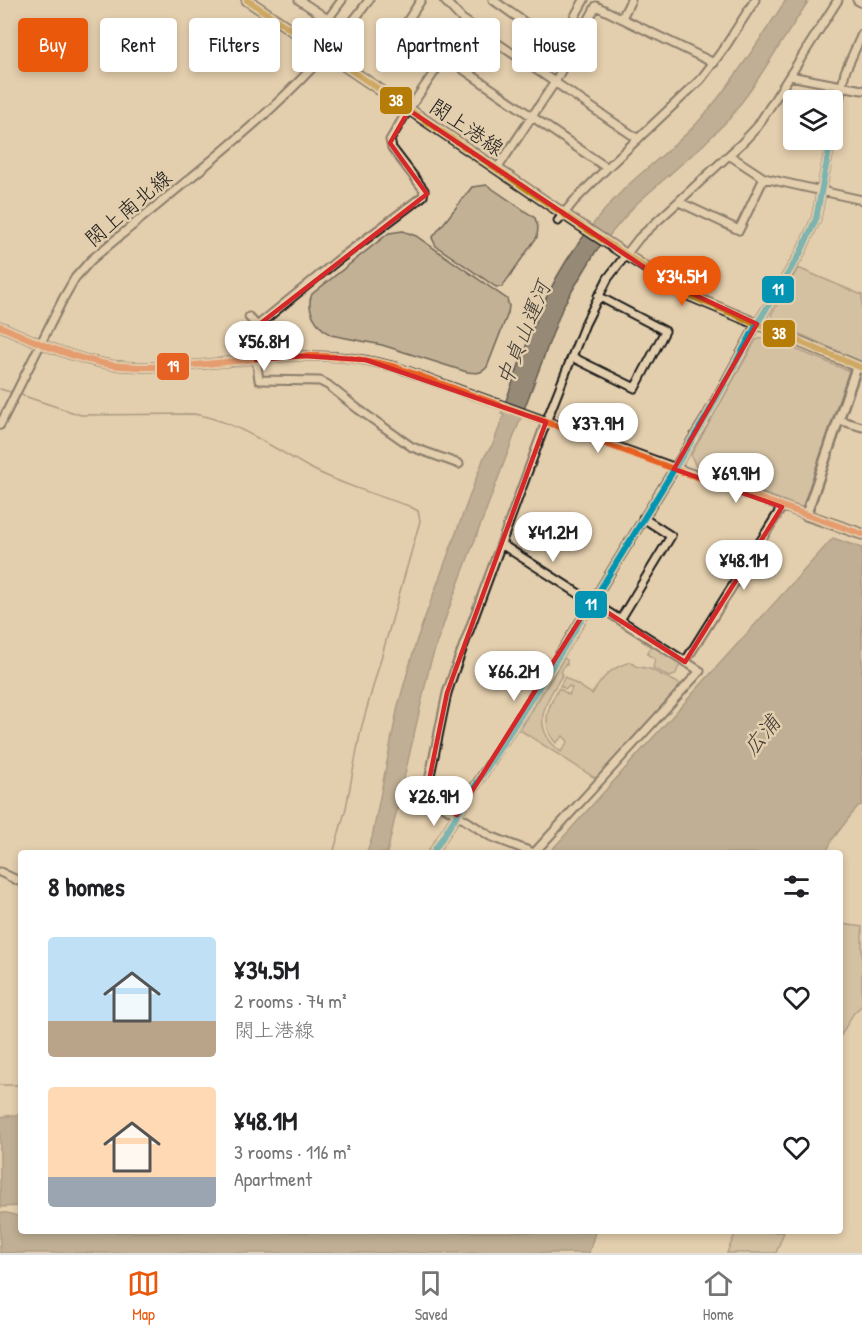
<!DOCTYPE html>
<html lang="en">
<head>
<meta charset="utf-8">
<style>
	body { margin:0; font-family:"Patrick Hand","Klee One",sans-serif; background:#f6f6f6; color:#202124; height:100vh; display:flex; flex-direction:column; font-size:22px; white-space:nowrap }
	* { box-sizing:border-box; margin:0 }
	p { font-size:20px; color:#757577 }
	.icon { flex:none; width:33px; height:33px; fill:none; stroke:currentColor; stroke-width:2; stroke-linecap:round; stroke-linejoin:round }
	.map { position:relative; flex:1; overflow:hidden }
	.drawer { position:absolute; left:18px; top:850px; width:825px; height:384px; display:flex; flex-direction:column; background:#fff; border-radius:6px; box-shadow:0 3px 9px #0003 }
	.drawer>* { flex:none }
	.guide { position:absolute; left:18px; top:18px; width:826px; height:54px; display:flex; gap:12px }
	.fabs { position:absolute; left:783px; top:90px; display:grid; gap:12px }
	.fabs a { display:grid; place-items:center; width:60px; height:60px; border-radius:6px; background:#fff; box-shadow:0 3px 9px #0003; font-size:30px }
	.price { position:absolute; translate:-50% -51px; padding:0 14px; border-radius:21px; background:#fff; color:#222; font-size:20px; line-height:39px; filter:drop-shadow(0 2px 3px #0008) }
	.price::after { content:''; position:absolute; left:50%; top:36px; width:18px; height:14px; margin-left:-9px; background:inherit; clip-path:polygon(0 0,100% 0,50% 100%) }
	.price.active { background:#ea580c; color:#fff }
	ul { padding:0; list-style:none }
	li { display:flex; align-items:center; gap:18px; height:150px; padding:0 30px }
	li span { display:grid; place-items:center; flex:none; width:168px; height:120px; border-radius:6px; color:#555 }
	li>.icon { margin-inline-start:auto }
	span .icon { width:72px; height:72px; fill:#fffc; stroke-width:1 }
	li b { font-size:26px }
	h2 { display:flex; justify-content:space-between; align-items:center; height:72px; padding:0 30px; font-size:26px }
	.chip { padding:0 21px; border-radius:6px; background:#fff; box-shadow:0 3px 9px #0003; font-size:21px; line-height:54px }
	.chip.active { background:#ea580c; color:#fff }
	.menu { display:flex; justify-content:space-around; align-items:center; height:84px; border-top:2px solid #e0e0e0; background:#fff; font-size:16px; color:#757577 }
	.menu a { display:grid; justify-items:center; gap:3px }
	.menu .active { color:#ea580c }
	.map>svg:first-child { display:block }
	.green { fill:#c2b195; stroke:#6f6658; stroke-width:1.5 }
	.water { fill:#968a76; stroke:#655e52; stroke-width:1.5 }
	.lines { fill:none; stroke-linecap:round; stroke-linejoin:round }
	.stream { stroke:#655e52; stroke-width:1.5 }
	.minor-casing { stroke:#1c1c1c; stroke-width:11 }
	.major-casing { stroke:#1c1c1c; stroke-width:13 }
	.minor { stroke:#e3cead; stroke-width:7 }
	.major { stroke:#e3cead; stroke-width:8 }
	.bus-1-casing { stroke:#e3cead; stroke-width:10 }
	.bus-2-casing { stroke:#e3cead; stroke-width:10 }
	.bus-3-casing { stroke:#e3cead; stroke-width:10 }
	.bus-1 { stroke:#b57d08; stroke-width:6 }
	.bus-2 { stroke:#e76122; stroke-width:6 }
	.bus-3 { stroke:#0494b3; stroke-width:6 }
	.marked { fill:none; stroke:#d62828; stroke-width:4.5; stroke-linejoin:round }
	.labels { text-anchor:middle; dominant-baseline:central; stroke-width:5; stroke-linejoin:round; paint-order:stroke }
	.street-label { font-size:21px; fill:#1c1c1c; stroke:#e3cead }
	.water-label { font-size:22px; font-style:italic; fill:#413d37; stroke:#e3cead }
	.line-badge { stroke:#e3cead; stroke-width:2 }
	.badge-label { font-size:16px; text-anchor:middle; font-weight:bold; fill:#fff }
</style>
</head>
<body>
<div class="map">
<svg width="862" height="1253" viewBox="0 0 862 1253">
	<rect width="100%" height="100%" fill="#e3cead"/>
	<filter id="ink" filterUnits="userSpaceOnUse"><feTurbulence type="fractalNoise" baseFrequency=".0167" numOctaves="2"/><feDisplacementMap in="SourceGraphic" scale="12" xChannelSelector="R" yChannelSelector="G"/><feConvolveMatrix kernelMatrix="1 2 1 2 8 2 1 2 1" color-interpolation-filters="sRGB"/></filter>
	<g filter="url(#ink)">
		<!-- green -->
		<path class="green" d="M487,185L535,218L538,227L537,237L502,287H496L436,246L432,238L472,187Z
			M403,231L416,236L507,299L509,306L508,313L487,367C481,374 476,373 467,372L382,345L331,335C317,327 305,309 312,294L389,233Z
			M798,268L862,295V362L775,323L771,315Z
			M766,337L849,371L803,506L801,507L697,469L691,455L756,340Z
			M643,639L681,662L675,675L670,677L653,668L655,659L647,654L651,647L642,641Z
			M564,658L567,660V665L565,664L561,672L563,674C545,702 529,727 561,752L568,741L563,736L556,743C540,725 548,706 559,688L569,695L572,688L569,686L566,689L560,686L565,677L592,694C603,677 611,667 631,662L635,666L650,669L684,686L598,780L520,730Z
			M842,924L862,927V1005L853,1014L840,1037V925Z
			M736,1232H784L776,1253H727Z"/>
		<!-- water -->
		<path class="water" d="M786,0H809L752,88L730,118L703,145L635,205L596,251L563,306L448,611L430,664L387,853L366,854L372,838L398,706L417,639L484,457L493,444L504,415L501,414C522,358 540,297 575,248C590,227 606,207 624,189C648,166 676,146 698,122C732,84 758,42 786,0Z
			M833,538L862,548V805L858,806L832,840L826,853H549Z
			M21,1114V1206L0,1207V1117Z
			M7,1213L21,1217V1232H595L589,1253H0V1213Z"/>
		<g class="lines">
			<!-- stream -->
			<path class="stream" d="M0,389L14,393
				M18,394L81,415L194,414C236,421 273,448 310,468C341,484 376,495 409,506L418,511L420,521L361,729L346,808L333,854
				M0,1085H21"/>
			<defs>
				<path id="minor" d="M299,0L328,19L342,0
					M421,0L403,28L607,168
					M444,0L462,19L638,139
					M493,0L558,46L584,0
					M857,0L862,3
					M622,18L631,0
					M790,76L862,90
					M832,133L845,72L862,34
					M729,155L764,178L862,200
					M497,169L555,82L596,6L714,63
					M679,202L739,230L764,178
					M558,221L574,201L607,168L701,79L725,47L755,0
					M249,317L257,326
					M0,326C36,342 73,359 112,365C188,374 263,351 337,357C357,358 376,362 396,367L806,515
					M572,357L635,388L665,331L598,296
					M839,420L862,427
					M0,425L63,299L75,278L91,260C187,178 294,104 369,0
					M459,464L412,447L358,409L328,385L320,381L259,380L254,342L257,326L338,260L423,196L424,190L392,148L390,140L405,115L468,23
					M501,544L700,671L534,853L490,836L426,795L447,693L455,669L546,422L585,324L608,278L639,238L742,143L757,127L838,0
					M620,620L671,536L643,518
					M685,662L782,507
					M432,854L567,643L707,416L757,324L800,254L816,219L831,140
					M0,872L21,882"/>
				<path id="major" d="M247,0L577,223L686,294L857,366L806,515L862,534"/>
			</defs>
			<!-- minor casing -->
			<use href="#minor" class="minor-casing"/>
			<!-- major casing -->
			<use href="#major" class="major-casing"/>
			<!-- minor -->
			<use href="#minor" class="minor"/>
			<!-- major -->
			<use href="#major" class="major"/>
			<defs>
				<path id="bus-1" d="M247,0L577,223L686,294L862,368"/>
				<path id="bus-2" d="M0,326C36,342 73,359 112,365C188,374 263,351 337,357C357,358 376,362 396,367L674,469L862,534"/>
				<path id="bus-3" d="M432,854L567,643L707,416L757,324L800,254L816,219L831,140"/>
			</defs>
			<!-- bus-1 casing -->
			<use href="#bus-1" class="bus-1-casing"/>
			<!-- bus-2 casing -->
			<use href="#bus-2" class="bus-2-casing"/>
			<!-- bus-3 casing -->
			<use href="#bus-3" class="bus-3-casing"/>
			<!-- bus-1 -->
			<use href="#bus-1" class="bus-1"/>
			<!-- bus-2 -->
			<use href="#bus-2" class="bus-2"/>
			<!-- bus-3 -->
			<use href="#bus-3" class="bus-3"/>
		</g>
	</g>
	<!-- marked area -->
	<path d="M0 0H862V1253H0ZM409,110L665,281L757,324L674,469L782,507L685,662L591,602L457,815L426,795L447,693L546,422L366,360L304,356L256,360L254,342L257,326L427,194L390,143Z" fill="#e3cead" fill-opacity=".55" fill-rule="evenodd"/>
	<path class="marked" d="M409,110L665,281L757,324L674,469L782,507L685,662L591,602L457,815L426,795L447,693L546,422L366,360L304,356L256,360L254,342L257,326L427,194L390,143Z"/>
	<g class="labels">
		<!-- street labels -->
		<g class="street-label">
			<text transform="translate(467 127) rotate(34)">閖上港線</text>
			<text transform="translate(128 208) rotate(-40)">閖上南北線</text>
		</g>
		<!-- water labels -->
		<g class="water-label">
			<text transform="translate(523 333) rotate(-68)">中貞山運河</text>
			<text transform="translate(761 735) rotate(-51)">広浦</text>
		</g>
	</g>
	<g class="line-badge">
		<rect x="379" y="86" width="34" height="29" rx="6" fill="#b57d08"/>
		<rect x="761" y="275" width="34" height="29" rx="6" fill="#0494b3"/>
		<rect x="762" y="319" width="34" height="29" rx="6" fill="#b57d08"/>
		<rect x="156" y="352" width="34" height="29" rx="6" fill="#e76122"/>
		<rect x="574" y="590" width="34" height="29" rx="6" fill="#0494b3"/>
	</g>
	<g class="badge-label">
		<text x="396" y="106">38</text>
		<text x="778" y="295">11</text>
		<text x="779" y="339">38</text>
		<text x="173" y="372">19</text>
		<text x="591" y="610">11</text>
	</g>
</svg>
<div class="fabs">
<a><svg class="icon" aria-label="layers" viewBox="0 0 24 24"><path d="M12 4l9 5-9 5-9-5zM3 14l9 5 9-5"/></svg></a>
</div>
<b class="price active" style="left:682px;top:307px">¥34.5M</b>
<b class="price" style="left:264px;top:372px">¥56.8M</b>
<b class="price" style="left:598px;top:454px">¥37.9M</b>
<b class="price" style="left:736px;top:504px">¥69.9M</b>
<b class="price" style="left:553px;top:563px">¥41.2M</b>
<b class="price" style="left:744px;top:591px">¥48.1M</b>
<b class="price" style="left:514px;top:702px">¥66.2M</b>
<b class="price" style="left:434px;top:827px">¥26.9M</b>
<div class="guide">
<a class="chip active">Buy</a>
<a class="chip">Rent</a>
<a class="chip">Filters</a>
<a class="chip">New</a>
<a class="chip">Apartment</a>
<a class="chip">House</a>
</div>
<section class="drawer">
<h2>8 homes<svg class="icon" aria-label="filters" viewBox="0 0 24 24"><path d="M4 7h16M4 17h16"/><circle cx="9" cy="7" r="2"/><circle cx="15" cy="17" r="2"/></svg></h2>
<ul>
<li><span style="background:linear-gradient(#bfe0f5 70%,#b9a48a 0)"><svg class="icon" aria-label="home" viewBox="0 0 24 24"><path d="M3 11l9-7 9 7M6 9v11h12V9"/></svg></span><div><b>¥34.5M</b><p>2 rooms · 74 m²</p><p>閖上港線</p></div><svg class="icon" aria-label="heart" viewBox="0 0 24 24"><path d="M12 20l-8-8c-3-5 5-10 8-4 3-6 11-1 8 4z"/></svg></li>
<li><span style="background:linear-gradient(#ffd9b3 75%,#9aa5b1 0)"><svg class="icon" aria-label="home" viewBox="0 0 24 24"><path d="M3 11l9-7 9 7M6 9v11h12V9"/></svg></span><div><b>¥48.1M</b><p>3 rooms · 116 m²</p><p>Apartment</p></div><svg class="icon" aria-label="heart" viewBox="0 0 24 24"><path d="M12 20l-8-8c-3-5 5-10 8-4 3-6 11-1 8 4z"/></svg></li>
</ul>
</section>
</div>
<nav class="menu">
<a class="active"><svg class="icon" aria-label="map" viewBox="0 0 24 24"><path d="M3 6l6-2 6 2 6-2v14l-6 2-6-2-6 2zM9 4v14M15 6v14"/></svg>Map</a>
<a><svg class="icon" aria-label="saved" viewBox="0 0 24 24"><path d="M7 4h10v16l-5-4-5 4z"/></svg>Saved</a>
<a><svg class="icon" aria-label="home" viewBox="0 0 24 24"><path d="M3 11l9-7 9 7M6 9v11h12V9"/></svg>Home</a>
</nav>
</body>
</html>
